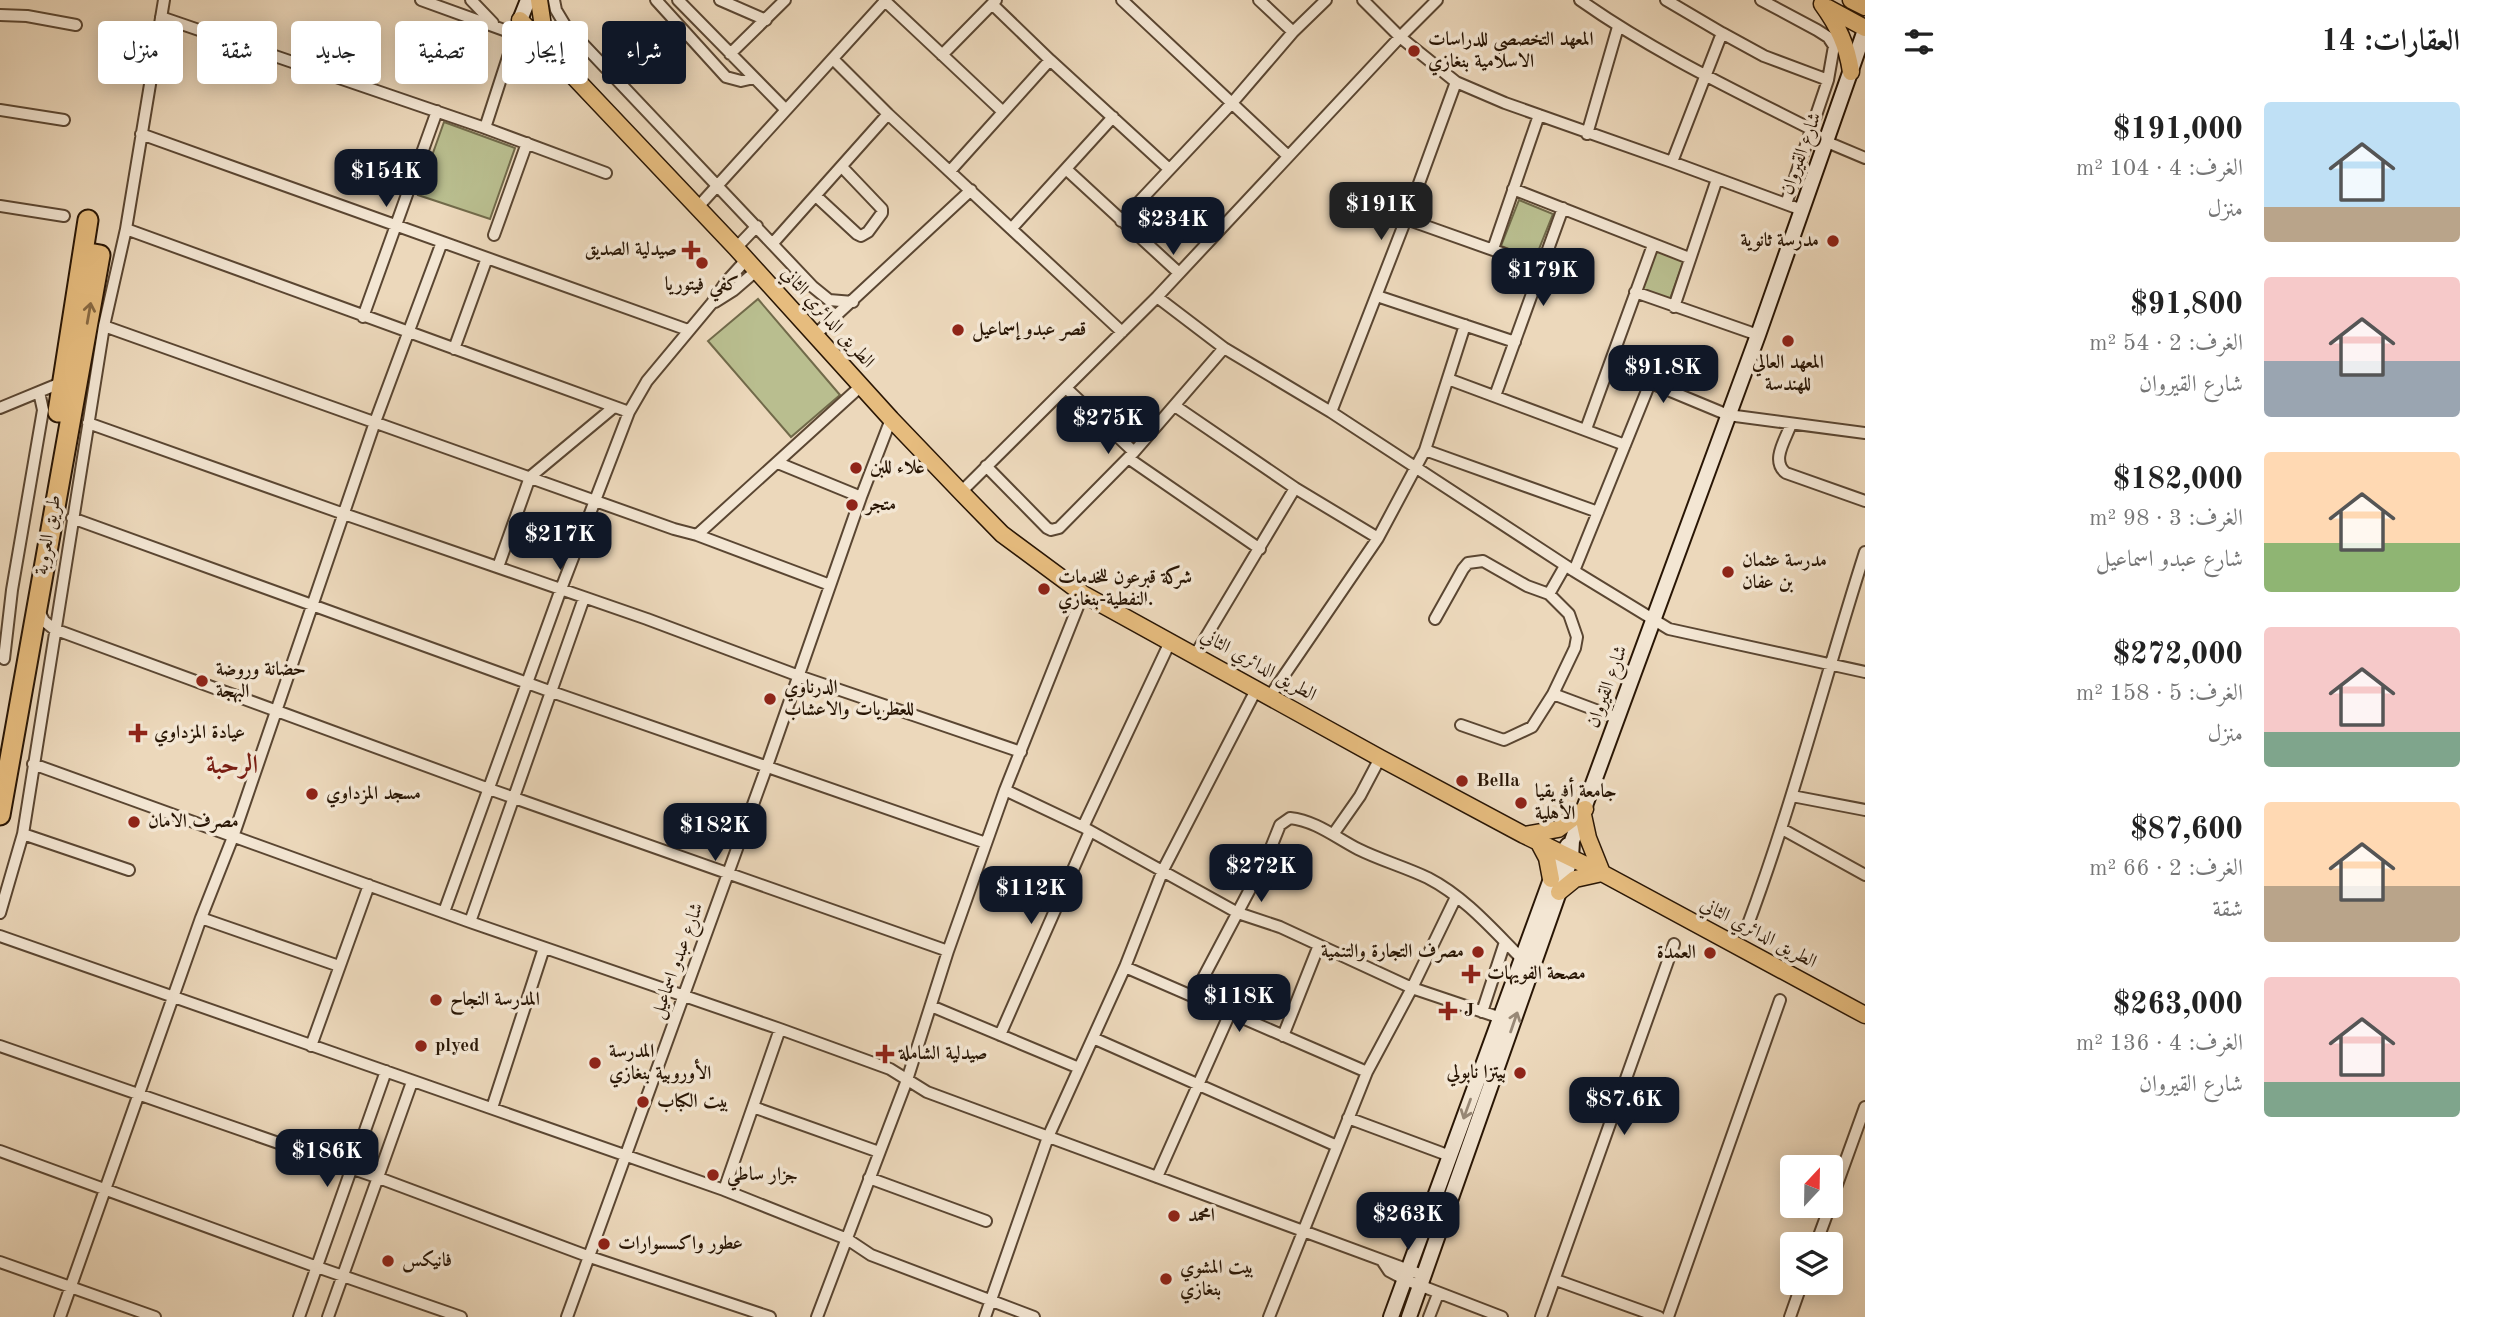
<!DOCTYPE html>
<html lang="ar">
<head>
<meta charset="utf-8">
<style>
	body { margin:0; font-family:"Old Standard TT",Amiri,serif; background:#f2f2f2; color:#222; direction:rtl; height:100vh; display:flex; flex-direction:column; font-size:26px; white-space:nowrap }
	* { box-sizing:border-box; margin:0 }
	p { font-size:23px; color:#767676 }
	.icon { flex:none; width:38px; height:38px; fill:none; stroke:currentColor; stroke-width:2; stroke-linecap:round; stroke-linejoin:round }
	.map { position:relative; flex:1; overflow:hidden; direction:ltr }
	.side { display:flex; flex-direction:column; background:#fff; width:630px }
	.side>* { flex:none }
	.hud { position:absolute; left:21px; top:21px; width:665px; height:63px; direction:rtl; display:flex; gap:14px }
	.needle { width:46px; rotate:22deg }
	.tools { position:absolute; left:1780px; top:1155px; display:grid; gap:14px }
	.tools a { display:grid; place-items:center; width:63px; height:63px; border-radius:7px; background:#fff; box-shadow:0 4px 18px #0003; font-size:35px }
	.price { position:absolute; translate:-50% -60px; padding:0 16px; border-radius:14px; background:#111827; color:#fff; font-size:23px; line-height:46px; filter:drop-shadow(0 2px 4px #0008) }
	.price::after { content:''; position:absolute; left:50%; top:42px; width:21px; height:16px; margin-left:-10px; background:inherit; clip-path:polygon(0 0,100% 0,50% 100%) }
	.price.selected { background:#222; color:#fff }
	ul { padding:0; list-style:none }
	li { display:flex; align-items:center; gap:21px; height:175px; padding:0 35px }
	li span { display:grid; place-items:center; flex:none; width:196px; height:140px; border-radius:7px; color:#555 }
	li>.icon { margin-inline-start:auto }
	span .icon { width:84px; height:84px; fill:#fffc; stroke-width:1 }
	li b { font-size:30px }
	h2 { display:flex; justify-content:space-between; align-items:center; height:84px; padding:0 35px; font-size:30px }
	.tag { padding:0 24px; border-radius:7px; background:#fff; box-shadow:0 4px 18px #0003; font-size:24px; line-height:63px }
	.tag.selected { background:#111827; color:#fff }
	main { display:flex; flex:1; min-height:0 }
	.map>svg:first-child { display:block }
	.green { fill:#b9be8f; stroke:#716a4a; stroke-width:2 }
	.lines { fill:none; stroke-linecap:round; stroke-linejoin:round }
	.street-casing { stroke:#5a4632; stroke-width:14 }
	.secondary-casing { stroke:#291605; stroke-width:18 }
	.primary-casing { stroke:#291605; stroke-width:19 }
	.highway-casing { stroke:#291605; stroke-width:23 }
	.street { stroke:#f3e6d3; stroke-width:10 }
	.secondary { stroke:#f3e6d3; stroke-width:14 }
	.primary { stroke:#e6bc7e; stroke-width:16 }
	.highway { stroke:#e6bc7e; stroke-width:19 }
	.oneway { stroke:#886942 }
	.oneway2 { stroke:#988876 }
	.poi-dot { fill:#8f2418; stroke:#f3e6d3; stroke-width:2.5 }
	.labels { text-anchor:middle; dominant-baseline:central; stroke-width:7; stroke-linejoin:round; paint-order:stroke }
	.poi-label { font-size:19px; font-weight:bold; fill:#291605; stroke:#f3e6d3; text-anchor:start }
	.street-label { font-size:19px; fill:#291605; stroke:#f3e6d3 }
	.district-label { font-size:26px; font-weight:bold; fill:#7a1f14; stroke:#f3e6d3 }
</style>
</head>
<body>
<main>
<section class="side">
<h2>العقارات: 14<svg class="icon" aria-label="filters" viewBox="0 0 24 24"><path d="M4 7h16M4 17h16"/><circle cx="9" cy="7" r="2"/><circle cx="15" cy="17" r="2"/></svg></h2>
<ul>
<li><span style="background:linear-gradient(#bfe0f5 75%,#b9a48a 0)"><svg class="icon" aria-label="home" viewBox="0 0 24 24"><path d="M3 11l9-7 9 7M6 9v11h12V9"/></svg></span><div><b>$191,000</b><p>الغرف: 4 · 104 m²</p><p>منزل</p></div></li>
<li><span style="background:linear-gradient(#f6c9c9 60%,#9aa5b1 0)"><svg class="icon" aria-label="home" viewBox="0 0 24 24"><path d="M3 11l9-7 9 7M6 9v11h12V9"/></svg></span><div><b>$91,800</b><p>الغرف: 2 · 54 m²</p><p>شارع القيروان</p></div></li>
<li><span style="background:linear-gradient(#ffd9b3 65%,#8fb573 0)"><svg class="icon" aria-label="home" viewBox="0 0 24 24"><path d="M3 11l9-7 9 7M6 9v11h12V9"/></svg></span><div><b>$182,000</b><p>الغرف: 3 · 98 m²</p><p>شارع عبدو اسماعيل</p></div></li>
<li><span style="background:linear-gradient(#f6c9c9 75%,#7fa58c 0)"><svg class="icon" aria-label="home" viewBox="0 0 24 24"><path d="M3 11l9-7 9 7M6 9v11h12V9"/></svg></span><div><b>$272,000</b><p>الغرف: 5 · 158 m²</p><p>منزل</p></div></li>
<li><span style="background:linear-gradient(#ffd9b3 60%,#b9a48a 0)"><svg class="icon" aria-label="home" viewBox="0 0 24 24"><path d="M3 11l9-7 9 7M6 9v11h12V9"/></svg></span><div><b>$87,600</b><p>الغرف: 2 · 66 m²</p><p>شقة</p></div></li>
<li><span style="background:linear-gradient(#f6c9c9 75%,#7fa58c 0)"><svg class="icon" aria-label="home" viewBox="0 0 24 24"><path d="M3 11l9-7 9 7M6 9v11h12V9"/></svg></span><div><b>$263,000</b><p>الغرف: 4 · 136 m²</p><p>شارع القيروان</p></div></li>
</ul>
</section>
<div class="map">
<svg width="1865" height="1317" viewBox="0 0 1865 1317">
	<rect width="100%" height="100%" fill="#ecd8bb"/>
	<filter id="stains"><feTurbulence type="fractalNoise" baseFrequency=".00286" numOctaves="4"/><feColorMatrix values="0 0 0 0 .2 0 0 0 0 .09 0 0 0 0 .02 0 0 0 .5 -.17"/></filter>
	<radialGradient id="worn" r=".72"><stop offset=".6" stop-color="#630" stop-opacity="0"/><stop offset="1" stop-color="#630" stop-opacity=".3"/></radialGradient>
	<!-- green -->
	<path class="green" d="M444,122L515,148L490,219L418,195Z
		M1519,200L1553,214L1535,259L1501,246Z
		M1655,250L1684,260L1670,299L1642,290Z
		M758,299L840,395L791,437L708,341Z"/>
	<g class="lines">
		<defs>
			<path id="street" d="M421,0L515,34
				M471,0L493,23
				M554,0L556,10L565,25L813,287L829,300L853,302
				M656,0L726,77L741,81L754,78
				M678,0L786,110
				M720,0L766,20
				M884,0L1002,111
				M1122,0L1288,156
				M1259,0L1293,32L1326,0
				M1363,0L1400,37L1456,82L1505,103L1672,162L1802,210
				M1580,0C1652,51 1732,89 1811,129
				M1666,0L1722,33
				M1761,0L1817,30L1828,37L1834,46L1828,80L1786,204
				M992,4L1050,60
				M0,15L27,16L76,25
				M161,17L485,128L606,173
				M730,54L785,0
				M942,55L996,0
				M834,60L888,114L1122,332
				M0,110L64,120
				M485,128L520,20
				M141,134L688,330
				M1587,134L1618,27
				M1827,142L1865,158
				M1672,162L1722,33L1764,56L1828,80
				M1066,169L1179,273
				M951,170L1050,60L1169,169
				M1513,189L1689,258
				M816,196L857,234L861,236L868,232L882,213V209L842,167
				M0,206L64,216
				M697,208L886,0
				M1406,219L1541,267
				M1121,221L1232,103L1293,32
				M1012,228L1113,117
				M126,229L629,412
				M494,235L527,143
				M773,243L888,114
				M736,248L757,226
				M1493,249L1539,115
				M1635,292L1758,335
				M1377,296L1515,342
				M1157,297L1224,348L1331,412L1574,571L1669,629L1865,672
				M715,302L734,290L756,271
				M1674,307L1717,179
				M363,317L437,111
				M104,326L674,529L697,535L830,585
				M815,335L971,190
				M454,349L487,258
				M1610,366L1728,415L1865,433
				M1448,379L1625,445
				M1066,388L1134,452
				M1495,396L1563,208
				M1175,406L1295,488L1378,538
				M0,408L63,382
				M1331,412L1406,219L1456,82
				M88,423L344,514L647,619L799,676L1021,752
				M1791,424C1786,439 1770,461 1786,473L1865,501
				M1586,429L1653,245
				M1425,450L1598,512
				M1128,458L1260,549
				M778,463L861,497
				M986,466L1047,528L1051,530L1059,528L1134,452L1224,348
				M961,492L1157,297L1400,37L1437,0
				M72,518L552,692L986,843
				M697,535L861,386
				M498,567L530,477L614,407
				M1574,571L1650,383
				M1549,594L1565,566
				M38,609L44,621L54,629L489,789L948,951
				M1435,619L1463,569L1468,563L1483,561L1527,586L1549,594L1569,614L1577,637L1575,648L1553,694L1532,727L1504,740L1461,725
				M1195,655L1295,488
				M4,659L12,590L43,410L39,392
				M1553,694L1617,718
				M1270,696L1378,538L1425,450L1465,325
				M33,764L470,922L780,1029L890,1069L927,1092L1425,1276
				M1005,790L1083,827L1238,913L1280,927L1412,988L1501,1018
				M1792,796L1865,810
				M1083,827L1170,642
				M1782,829L1865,875
				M1334,833L1360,796L1380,758
				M23,834L129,870
				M444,912L561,589L629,412L647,381L712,303L726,282L746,260
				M0,913L23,834L104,326L126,229L164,0
				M201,918L339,966
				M470,922L584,598
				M1747,927C1793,804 1825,677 1865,552
				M0,936L724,1190L847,1239L871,1255L1034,1317
				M1125,967L1367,1072
				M1193,997L1268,855L1280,825L1290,818C1316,821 1335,837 1358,849C1380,860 1405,867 1428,878C1465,897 1493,930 1522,959
				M931,1006L1079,1068
				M1482,1012L1505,942
				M1000,1035L1090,831
				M1283,1036L1319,945
				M1093,1038L1337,1146
				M0,1046L379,1178L590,1257L770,1317
				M311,1046L369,885
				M753,1107L879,1152
				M492,1108L544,948
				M1348,1118L1450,1156
				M0,1151L317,1267L461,1317
				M1157,1177L1230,1013
				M869,1178L986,1221
				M724,1190L780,1029
				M1830,1204L1865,1107
				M1816,1244L1830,1206
				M0,1262L155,1317
				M1383,1262L1389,1271L1406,1280L1502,1317
				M1556,1280L1659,1317
				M60,1317L201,918L233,837L375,422L442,242
				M299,1317L386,1071
				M328,1317L412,1082
				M567,1317L767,766L861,497L891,419
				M817,1317L907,1080L948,951L1005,790L1083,594
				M985,1317L1048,1137L1125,967L1163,870L1256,690
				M1269,1317L1367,1072L1412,988L1456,897
				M1429,1317L1438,1294
				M1541,1317L1674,944
				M1668,1317L1780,1000
				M1790,1317L1802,1283"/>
			<path id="secondary" d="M520,20L528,0
				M1391,1317L1551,879L1562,854L1568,845
				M1409,1317L1571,858L1572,841L1758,335L1865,30"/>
			<path id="primary" d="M539,0L544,33L549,49
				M1851,0L1865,7
				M1822,4C1838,26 1847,45 1851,72
				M1828,8L1865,28
				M520,20L736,248L891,419L961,492L1002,534L1083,594L1380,758L1524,835L1602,873L1865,1015
				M1525,835L1558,829L1585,809
				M1539,843L1547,858L1551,879
				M1559,892L1575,879L1602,873L1588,838L1583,815"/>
			<path id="highway" d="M58,412L88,220
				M0,815L100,255L83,252"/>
		</defs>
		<!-- street casing -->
		<use href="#street" class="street-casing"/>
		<!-- secondary casing -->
		<use href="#secondary" class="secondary-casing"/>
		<!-- primary casing -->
		<use href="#primary" class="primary-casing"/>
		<!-- highway casing -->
		<use href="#highway" class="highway-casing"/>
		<!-- street -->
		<use href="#street" class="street"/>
		<!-- secondary -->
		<use href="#secondary" class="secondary"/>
		<!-- primary -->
		<use href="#primary" class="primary"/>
		<!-- highway -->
		<use href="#highway" class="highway"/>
	</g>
	<!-- one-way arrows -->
	<defs><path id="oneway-shaft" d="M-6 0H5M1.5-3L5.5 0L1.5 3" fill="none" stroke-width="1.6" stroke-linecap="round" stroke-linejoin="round" transform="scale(1.75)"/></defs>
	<use class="oneway" href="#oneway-shaft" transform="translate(89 313) rotate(-80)"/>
	<g class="oneway2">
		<use href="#oneway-shaft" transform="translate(1514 1022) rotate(-71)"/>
		<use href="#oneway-shaft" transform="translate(1467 1109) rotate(110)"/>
	</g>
	<!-- markers -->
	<g class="poi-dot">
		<circle cx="1414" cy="51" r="7"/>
		<circle cx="1833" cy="241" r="7"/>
		<path d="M687.5 239.5h7v7h7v7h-7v7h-7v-7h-7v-7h7z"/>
		<circle cx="702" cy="263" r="7"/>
		<circle cx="958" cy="330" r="7"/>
		<circle cx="1788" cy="341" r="7"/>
		<circle cx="856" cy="468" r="7"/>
		<circle cx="852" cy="505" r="7"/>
		<circle cx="1728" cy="572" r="7"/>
		<circle cx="1044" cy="589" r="7"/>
		<circle cx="202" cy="681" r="7"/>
		<circle cx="770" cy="699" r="7"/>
		<path d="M134.5 722.5h7v7h7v7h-7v7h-7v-7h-7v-7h7z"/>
		<circle cx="1462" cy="781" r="7"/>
		<circle cx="312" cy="794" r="7"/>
		<circle cx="1521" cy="803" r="7"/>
		<circle cx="134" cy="822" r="7"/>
		<circle cx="1478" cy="952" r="7"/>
		<circle cx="1710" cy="953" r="7"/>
		<path d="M1467.5 963.5h7v7h7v7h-7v7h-7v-7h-7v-7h7z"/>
		<circle cx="436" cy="1000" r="7"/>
		<path d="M1444.5 1000.5h7v7h7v7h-7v7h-7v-7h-7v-7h7z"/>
		<circle cx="421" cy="1046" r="7"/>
		<path d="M881.5 1043.5h7v7h7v7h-7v7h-7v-7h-7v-7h7z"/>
		<circle cx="595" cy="1063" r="7"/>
		<circle cx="1520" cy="1073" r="7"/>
		<circle cx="643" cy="1102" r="7"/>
		<circle cx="713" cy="1175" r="7"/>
		<circle cx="1174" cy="1216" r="7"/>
		<circle cx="604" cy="1244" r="7"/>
		<circle cx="388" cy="1261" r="7"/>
		<circle cx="1166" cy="1279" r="7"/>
	</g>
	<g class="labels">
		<!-- poi labels -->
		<g class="poi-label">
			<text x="1428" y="40">المعهد التخصصي للدراسات<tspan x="1428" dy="22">الاسلامية بنغازي</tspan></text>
			<text x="1819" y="241" text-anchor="end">مدرسة ثانوية</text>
			<text x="677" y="250" text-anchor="end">صيدلية الصديق</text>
			<text x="702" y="285" text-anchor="middle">كفي فيتوريا</text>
			<text x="972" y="330">قصر عبدو إسماعيل</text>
			<text x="1788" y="363" text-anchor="middle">المعهد العالي<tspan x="1788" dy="22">للهندسة</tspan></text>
			<text x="870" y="468">علاء للبن</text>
			<text x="866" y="505">متجر</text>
			<text x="1742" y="561">مدرسة عثمان<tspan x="1742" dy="22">بن عفان</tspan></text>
			<text x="1058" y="578">شركة قبرعون للخدمات<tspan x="1058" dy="22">النفطية-بنغازي.</tspan></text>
			<text x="216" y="670">حضانة وروضة<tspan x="216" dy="22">البهجة</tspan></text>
			<text x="784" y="688">الدرناوي<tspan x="784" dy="22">للعطريات والاعشاب</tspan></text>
			<text x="154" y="733">عيادة المزداوي</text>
			<text x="1476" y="781">Bella</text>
			<text x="1535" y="792">جامعة أفريقيا<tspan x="1535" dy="22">الأهلية</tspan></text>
			<text x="326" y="794">مسجد المزداوي</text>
			<text x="148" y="822">مصرف الامان</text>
			<text x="1464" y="952" text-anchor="end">مصرف التجارة والتنمية</text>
			<text x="1696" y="953" text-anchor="end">العمدة</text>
			<text x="1487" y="974">مصحة الفويهات</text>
			<text x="450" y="1000">المدرسة النجاح</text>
			<text x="1464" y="1011">J</text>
			<text x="435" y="1046">plyed</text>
			<text x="609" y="1052">المدرسة<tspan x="609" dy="22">الأوروبية بنغازي</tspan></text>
			<text x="899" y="1054">صيدلية الشاملة</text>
			<text x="1506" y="1073" text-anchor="end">بيتزا نابولي</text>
			<text x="657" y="1102">بيت الكباب</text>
			<text x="727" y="1175">جزار ساطي</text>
			<text x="1188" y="1216">امحمد</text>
			<text x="618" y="1244">عطور واكسسوارات</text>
			<text x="402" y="1261">فانيكس</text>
			<text x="1180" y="1268">بيت المشوي<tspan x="1180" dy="22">بنغازي</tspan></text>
		</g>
		<!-- street labels -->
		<g class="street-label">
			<text transform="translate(1802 154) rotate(-70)">شارع القيروان</text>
			<text transform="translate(827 318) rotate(48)">الطريق الدائري الثاني</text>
			<text transform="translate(49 535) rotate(-80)">طريق العروبة</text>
			<text transform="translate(1258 666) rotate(29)">الطريق الدائري الثاني</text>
			<text transform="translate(1608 687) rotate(-70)">شارع القيروان</text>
			<text transform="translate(1758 934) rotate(28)">الطريق الدائري الثاني</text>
			<text transform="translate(678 961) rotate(-70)">شارع عبدو اسماعيل</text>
		</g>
		<!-- district labels -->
		<g class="district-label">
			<text x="232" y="766">الرحبة</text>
		</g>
	</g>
	<rect width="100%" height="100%" filter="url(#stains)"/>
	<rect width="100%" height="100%" fill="url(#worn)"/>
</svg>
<div class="tools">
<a><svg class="needle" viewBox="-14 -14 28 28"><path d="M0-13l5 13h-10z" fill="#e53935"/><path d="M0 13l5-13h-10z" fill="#767676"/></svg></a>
<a><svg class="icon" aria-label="layers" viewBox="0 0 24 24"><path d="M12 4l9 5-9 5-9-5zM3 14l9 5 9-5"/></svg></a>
</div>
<b class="price" style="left:386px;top:209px">$154K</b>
<b class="price selected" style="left:1381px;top:242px">$191K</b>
<b class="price" style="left:1173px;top:257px">$234K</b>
<b class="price" style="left:1543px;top:308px">$179K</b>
<b class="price" style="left:1663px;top:405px">$91.8K</b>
<b class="price" style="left:1108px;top:456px">$275K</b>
<b class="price" style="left:560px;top:572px">$217K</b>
<b class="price" style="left:715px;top:863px">$182K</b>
<b class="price" style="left:1261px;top:904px">$272K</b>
<b class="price" style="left:1031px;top:926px">$112K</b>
<b class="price" style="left:1239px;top:1034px">$118K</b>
<b class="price" style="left:1624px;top:1137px">$87.6K</b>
<b class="price" style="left:327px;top:1189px">$186K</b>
<b class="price" style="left:1408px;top:1252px">$263K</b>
<div class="hud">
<a class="tag selected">شراء</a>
<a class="tag">إيجار</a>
<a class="tag">تصفية</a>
<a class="tag">جديد</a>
<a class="tag">شقة</a>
<a class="tag">منزل</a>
</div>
</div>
</main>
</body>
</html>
